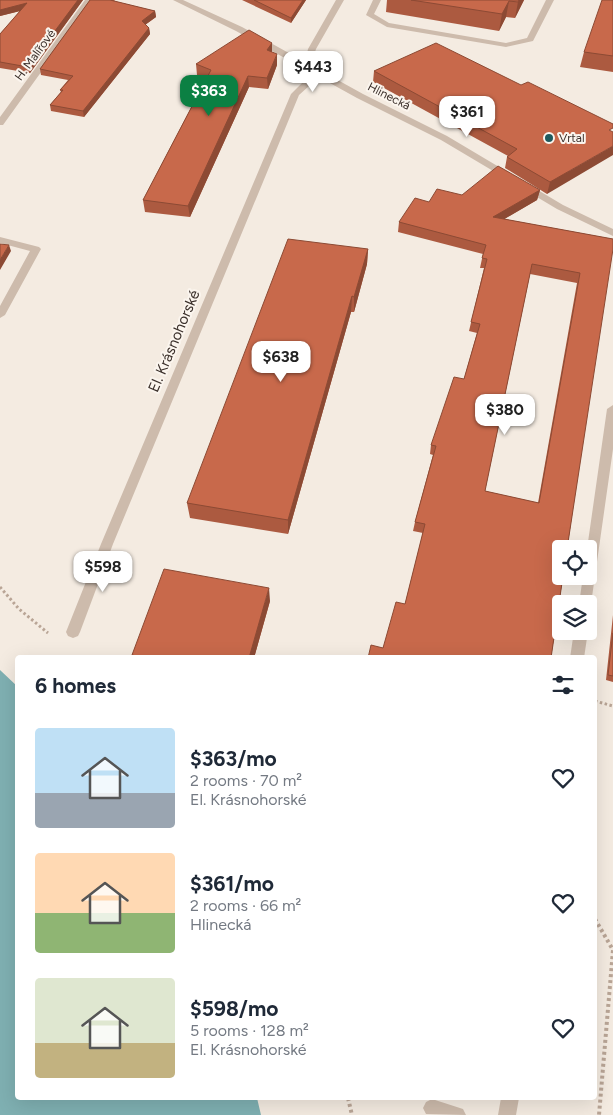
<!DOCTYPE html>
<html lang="en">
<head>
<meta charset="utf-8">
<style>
	body { margin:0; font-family:Figtree,sans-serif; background:#f6f6f7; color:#1f2937; height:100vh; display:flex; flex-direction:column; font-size:19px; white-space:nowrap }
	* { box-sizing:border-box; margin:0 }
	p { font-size:16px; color:#747a83 }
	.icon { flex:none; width:28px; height:28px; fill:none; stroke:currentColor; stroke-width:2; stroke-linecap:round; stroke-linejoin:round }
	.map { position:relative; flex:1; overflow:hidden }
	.details { position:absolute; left:15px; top:655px; width:582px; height:445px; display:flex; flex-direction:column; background:#fff; border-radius:5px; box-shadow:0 5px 20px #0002 }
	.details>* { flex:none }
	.buttons { position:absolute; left:552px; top:540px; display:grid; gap:10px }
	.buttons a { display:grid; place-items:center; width:45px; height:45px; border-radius:5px; background:#fff; box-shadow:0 5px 20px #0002; font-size:25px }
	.price { position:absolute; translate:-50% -42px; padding:0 11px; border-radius:10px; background:#fff; color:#222; font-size:16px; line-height:32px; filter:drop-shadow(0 1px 2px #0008) }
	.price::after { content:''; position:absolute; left:50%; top:30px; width:15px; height:11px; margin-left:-8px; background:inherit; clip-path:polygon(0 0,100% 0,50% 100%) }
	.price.active { background:#0b8043; color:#fff }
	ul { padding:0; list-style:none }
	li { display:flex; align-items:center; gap:15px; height:125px; padding:0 20px }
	li span { display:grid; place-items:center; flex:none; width:140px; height:100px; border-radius:5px; color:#555 }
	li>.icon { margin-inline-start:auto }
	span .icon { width:60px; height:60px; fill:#fffc; stroke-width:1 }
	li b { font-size:21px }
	h2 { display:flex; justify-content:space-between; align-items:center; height:60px; padding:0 20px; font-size:21px }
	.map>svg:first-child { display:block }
	.water { fill:#7fb0b2 }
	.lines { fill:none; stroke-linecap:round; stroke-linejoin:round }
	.path-far1 { stroke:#b9a596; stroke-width:3; stroke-dasharray:2.5 2.5; stroke-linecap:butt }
	.path { stroke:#b9a596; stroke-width:4; stroke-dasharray:3 3; stroke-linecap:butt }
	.service { fill:#cdbbac; fill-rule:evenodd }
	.minor { fill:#cdbbac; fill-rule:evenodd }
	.tertiary { fill:#cdbbac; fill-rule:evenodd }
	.wall { fill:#ac5a40; fill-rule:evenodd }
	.shaded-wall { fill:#8c4a34 }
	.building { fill:#c8694b; stroke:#8c4a34; fill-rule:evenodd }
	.poi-dot { fill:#1f5a5e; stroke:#fbf5ee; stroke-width:2 }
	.labels { text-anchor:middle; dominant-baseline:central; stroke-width:4; stroke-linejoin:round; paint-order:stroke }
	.far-street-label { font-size:12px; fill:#3b302b; stroke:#fbf5ee }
	.far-poi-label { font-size:12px; fill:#3b302b; stroke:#fbf5ee; text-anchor:start }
	.street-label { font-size:15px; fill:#3b302b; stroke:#fbf5ee }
</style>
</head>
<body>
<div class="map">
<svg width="613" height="1115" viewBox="0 0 613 1115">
	<rect width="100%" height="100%" fill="#f4ebe1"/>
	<!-- water -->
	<path class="water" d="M0,670L18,687V1098H257L261,1115H0Z"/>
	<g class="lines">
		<!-- path-far1 -->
		<path class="path-far1" d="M0,587L19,609L48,633
			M595,701L613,706"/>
		<!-- path -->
		<path class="path" d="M595,919L613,950L599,1115
			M348,1098L352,1115"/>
		<!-- service -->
		<path class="service" d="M373,0H381L374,14L389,23L506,43L527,38L546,0H554L533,41L506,47L387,27L366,15Z
			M0,237L39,247L41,249L5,315L0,318V306L30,251L0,243Z"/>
		<!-- minor -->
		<path class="minor" d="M85,0H93L3,125H0V117Z
			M336,0H344L316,49L311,65L304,67L308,49Z
			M320,73L327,75L309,86L299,95L113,544L80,632L78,636L73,638L68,636L66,632L101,544L291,94L303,82Z
			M613,405V449L591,604L589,608V604H579L583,576H589V549H587L607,409Z
			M574,631H588L584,658H570Z
			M501,1098H519L516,1115H498Z
			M432,1099L463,1109L466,1115L426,1114L423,1108L426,1102Z"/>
		<!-- tertiary -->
		<path class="tertiary" d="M173,0H183L242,27L363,94L447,136L563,205L613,229V236L557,209L441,140L357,98L236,31Z"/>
	</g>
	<!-- wall -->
	<path class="wall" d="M0,0H83L30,73L0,68V34L20,11L0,16Z
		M90,0H115L114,1L155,11L156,17L145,25L149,28L150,34L84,117L51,111L50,105L61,92L60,90L68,80L41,75L40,69Z
		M242,0H306L291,23Z
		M387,0H524L515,18L506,17L499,31L386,12Z
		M613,0V72L580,67L584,52Z
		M272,43V52L277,65L268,89L249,87L190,217L145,212L143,200L206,79L197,75L196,64Z
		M374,71L521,85L613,124L547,194L505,168L507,157L508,156L373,82Z
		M540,190L537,200L504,219L613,239L551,658L383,648L405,604L423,533L413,531L415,522L433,455L430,454L431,445L464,379L477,333L469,331L484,268H480L483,254L398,232L399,222L429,202L462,195ZM530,274L577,283L538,503L485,491Z
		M368,249L367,264L354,312H351L288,534L190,518L187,503Z
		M270,601L254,658H133L132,655Z
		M613,615V682L606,680Z"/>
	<!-- shaded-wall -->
	<path class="shaded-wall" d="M78,0H83L30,73L28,67Z
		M303,0H306L291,23V18Z
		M519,0H524L515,18L518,2Z
		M509,1L506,17L499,31L502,14Z
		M27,3L28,9L0,16V10Z
		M155,11L156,17L142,27V21Z
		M149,28L150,34L84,117L83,111Z
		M272,43V53L267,50Z
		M277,54V65L268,89L267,78Z
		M248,76L249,87L190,217L188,206Z
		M613,146V155L547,194L550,182Z
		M540,190L537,200L491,227L493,217Z
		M9,245L11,251L0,270V260Z
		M368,249L367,264L354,312V297Z
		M352,296L351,312L288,534V520Z
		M269,588L270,601L254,658H249Z"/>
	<!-- building -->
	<path class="building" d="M0,0H78L28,67L0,62V34L27,3L0,10Z
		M90,0H110L155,11L142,21L149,28L83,111L50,105L63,90H60L73,76L40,69Z
		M254,0H303L291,18Z
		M411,0H519L518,2L509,1L502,14Z
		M602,0H613V56L584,52Z
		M249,30L272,43L267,50L277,54L267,78L248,76L188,206L143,200L211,70L196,64Z
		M436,43L521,85L528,82L613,124V128L609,130L613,132V146L550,182L507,157L517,149L374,71Z
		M498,166L540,190L493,217L613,239V249L567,549H561V576H563L551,658H368L371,645L383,648L396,602L405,604L425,524L415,522L436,446L431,445L454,377L464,379L480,324L471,322L487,259L482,258L486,245L399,222L415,198L429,202L437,189L462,195ZM532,264L580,273L539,503L485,491Z
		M288,239L368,249L354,297L352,296L288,520L187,503Z
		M0,244L9,245L0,260Z
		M164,569L269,588L249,658H147L132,655Z
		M613,633V676L608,675Z"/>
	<!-- markers -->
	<circle class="poi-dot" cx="549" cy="138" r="5"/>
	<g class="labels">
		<!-- far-street labels -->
		<g class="far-street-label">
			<text transform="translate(35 55) rotate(-54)">H. Malířové</text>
			<text transform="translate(389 96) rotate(27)">Hlinecká</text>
		</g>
		<!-- far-poi labels -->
		<g class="far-poi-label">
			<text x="559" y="138">Vrtal</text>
		</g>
		<!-- street labels -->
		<g class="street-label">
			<text transform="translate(174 341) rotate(-67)">El. Krásnohorské</text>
		</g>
	</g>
</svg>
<div class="buttons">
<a><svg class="icon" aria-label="locate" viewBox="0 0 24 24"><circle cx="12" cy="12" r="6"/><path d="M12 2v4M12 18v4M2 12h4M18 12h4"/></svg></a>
<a><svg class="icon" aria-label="layers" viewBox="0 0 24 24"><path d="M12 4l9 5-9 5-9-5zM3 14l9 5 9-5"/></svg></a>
</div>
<b class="price" style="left:313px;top:93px">$443</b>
<b class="price active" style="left:209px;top:117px">$363</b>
<b class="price" style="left:467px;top:138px">$361</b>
<b class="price" style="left:281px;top:383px">$638</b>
<b class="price" style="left:505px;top:436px">$380</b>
<b class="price" style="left:103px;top:593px">$598</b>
<section class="details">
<h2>6 homes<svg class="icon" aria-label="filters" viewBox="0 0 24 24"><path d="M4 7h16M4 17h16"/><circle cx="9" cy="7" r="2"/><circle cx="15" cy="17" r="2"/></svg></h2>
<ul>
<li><span style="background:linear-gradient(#bfe0f5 65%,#9aa5b1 0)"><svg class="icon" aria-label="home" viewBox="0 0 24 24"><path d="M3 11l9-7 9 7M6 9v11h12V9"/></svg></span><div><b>$363/mo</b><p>2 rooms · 70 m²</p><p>El. Krásnohorské</p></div><svg class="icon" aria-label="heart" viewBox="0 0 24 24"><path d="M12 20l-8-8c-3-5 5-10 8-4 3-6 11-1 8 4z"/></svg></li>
<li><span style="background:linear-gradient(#ffd9b3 60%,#8fb573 0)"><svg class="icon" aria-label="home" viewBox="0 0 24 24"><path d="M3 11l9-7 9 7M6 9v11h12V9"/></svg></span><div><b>$361/mo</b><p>2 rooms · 66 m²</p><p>Hlinecká</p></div><svg class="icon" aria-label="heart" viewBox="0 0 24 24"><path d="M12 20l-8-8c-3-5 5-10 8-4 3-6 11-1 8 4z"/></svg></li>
<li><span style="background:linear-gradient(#dfe7d0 65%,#c2b280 0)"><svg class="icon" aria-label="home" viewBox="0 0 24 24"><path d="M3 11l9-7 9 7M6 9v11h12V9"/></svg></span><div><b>$598/mo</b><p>5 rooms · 128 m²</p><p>El. Krásnohorské</p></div><svg class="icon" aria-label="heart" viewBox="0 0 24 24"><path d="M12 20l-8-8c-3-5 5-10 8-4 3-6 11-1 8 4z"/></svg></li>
</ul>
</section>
</div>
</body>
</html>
